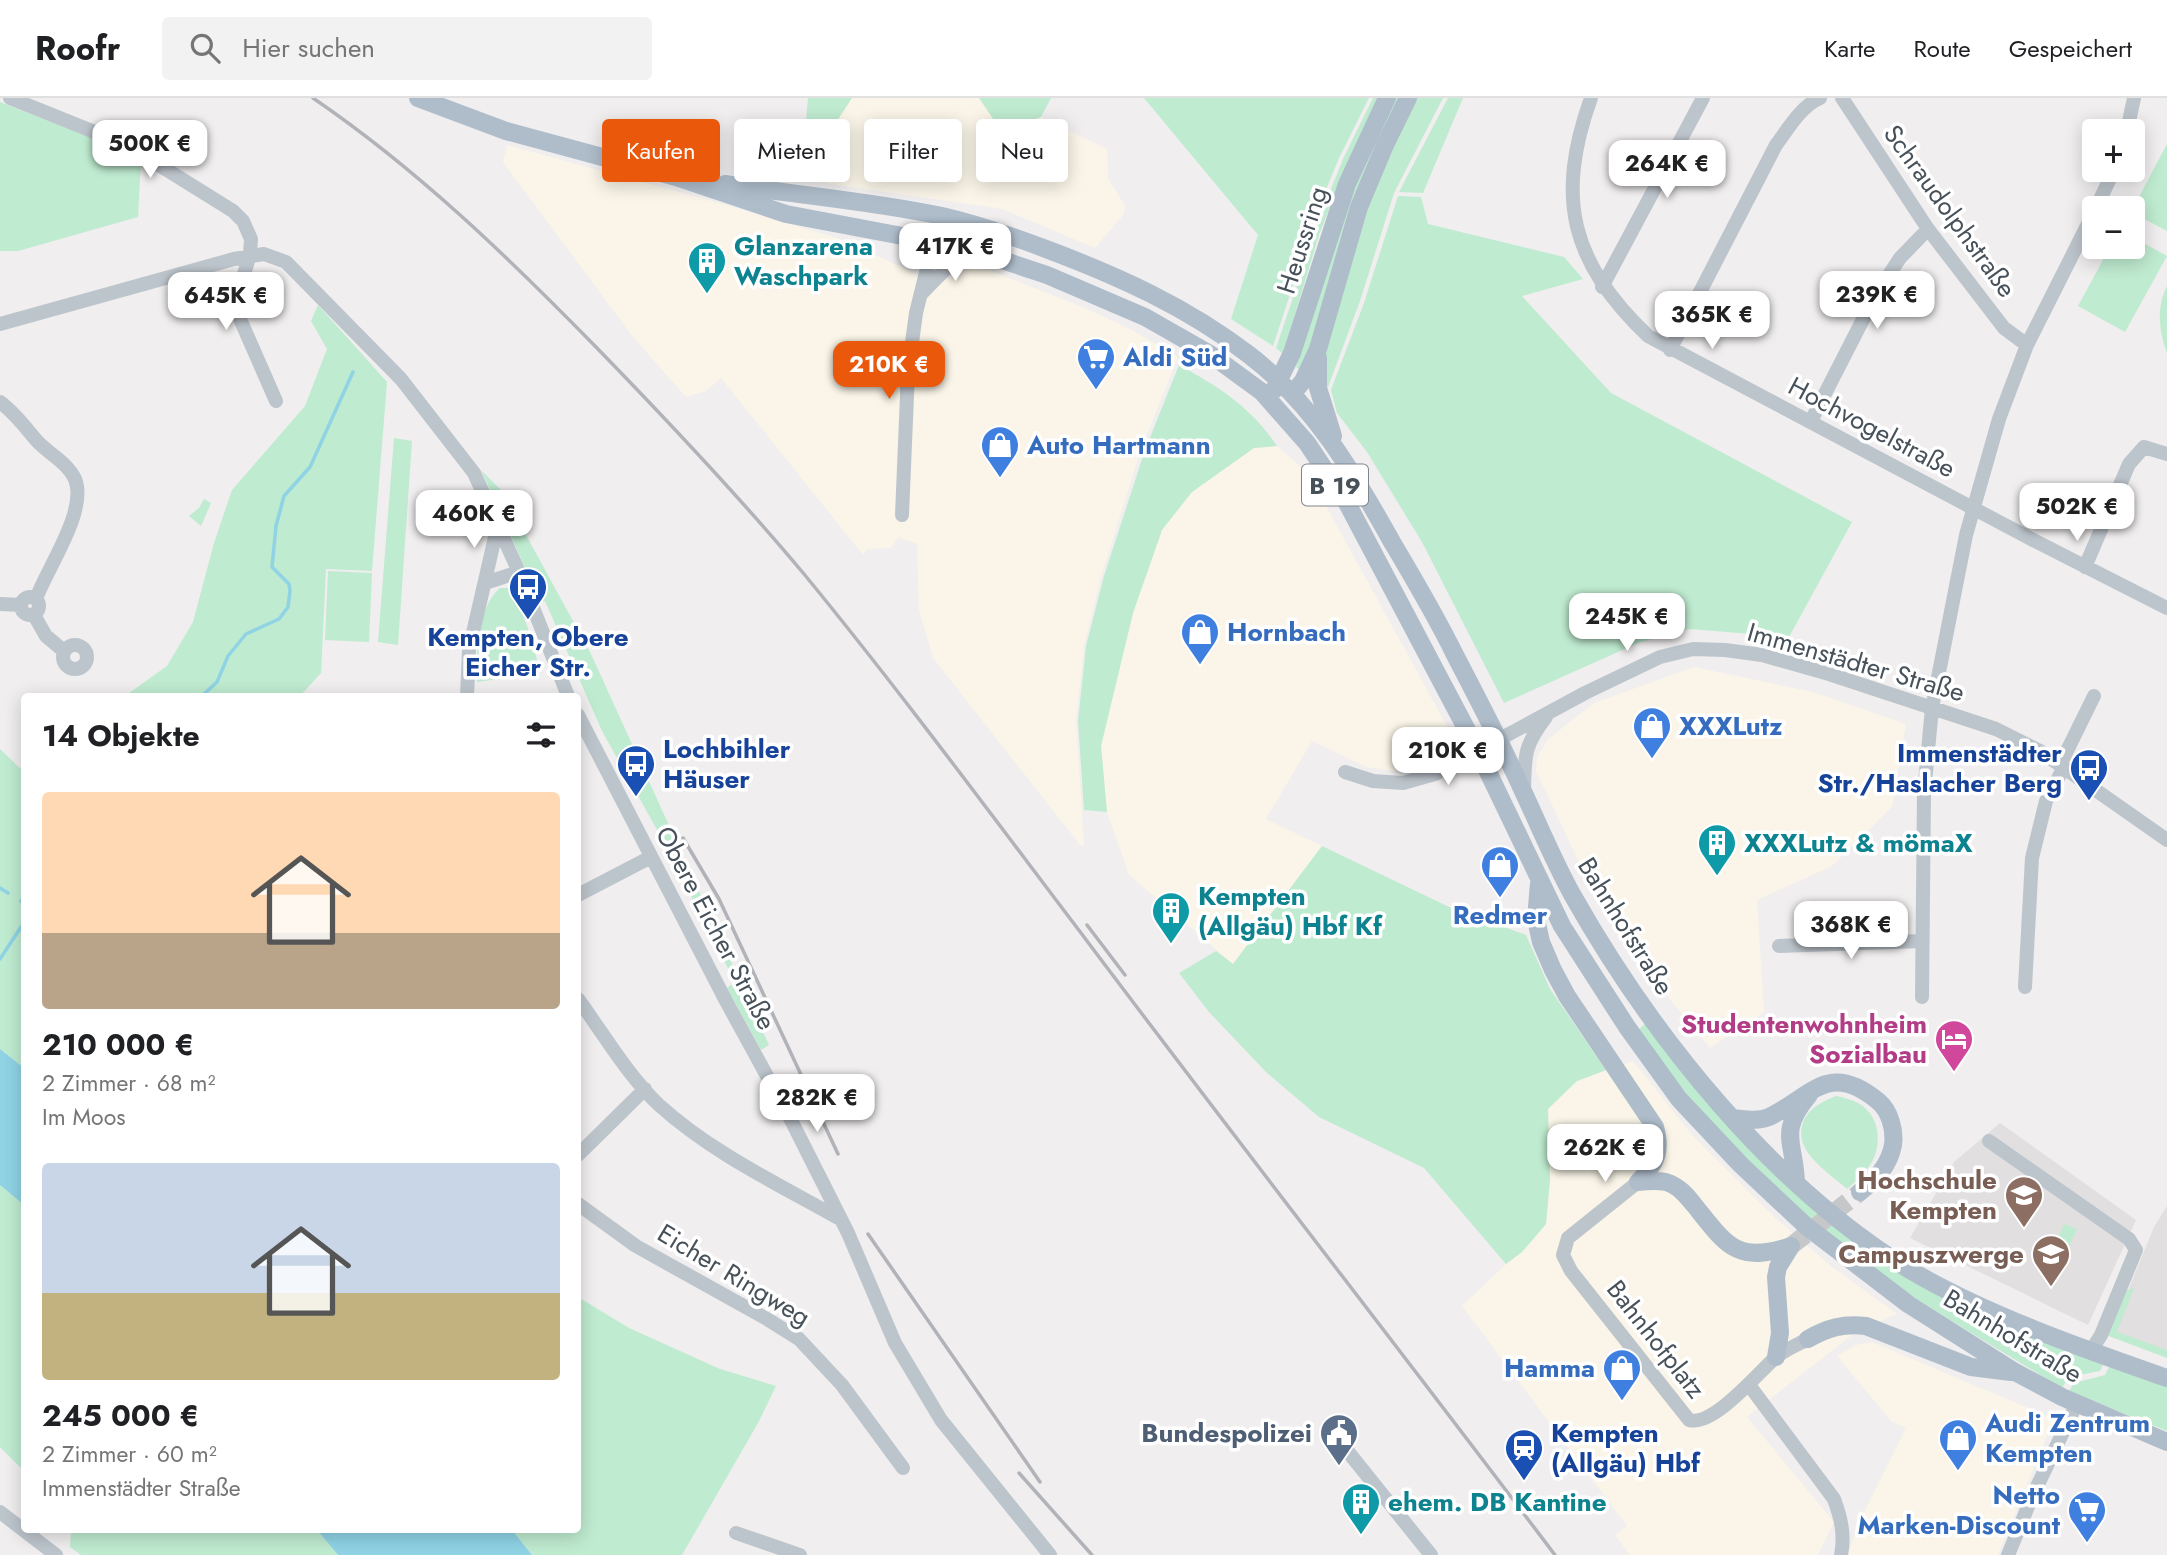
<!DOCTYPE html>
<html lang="de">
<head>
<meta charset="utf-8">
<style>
	body { margin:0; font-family:Jost,sans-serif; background:#f2f2f2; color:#202124; height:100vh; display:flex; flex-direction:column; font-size:26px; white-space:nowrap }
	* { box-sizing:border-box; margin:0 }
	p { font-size:23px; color:#757577 }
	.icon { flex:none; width:38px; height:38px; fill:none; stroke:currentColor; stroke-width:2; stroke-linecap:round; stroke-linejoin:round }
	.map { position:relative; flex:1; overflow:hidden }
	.details { position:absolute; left:21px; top:595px; width:560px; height:840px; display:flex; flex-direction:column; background:#fff; border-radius:7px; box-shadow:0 4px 18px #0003 }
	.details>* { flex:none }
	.top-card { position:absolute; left:602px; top:21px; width:665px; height:63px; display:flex; gap:14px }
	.controls { position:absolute; left:2082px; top:21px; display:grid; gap:14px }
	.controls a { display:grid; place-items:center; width:63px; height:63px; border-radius:7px; background:#fff; box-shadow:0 4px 18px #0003; font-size:35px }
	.price { position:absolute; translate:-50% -60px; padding:0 16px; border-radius:14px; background:#fff; color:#222; font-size:23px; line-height:46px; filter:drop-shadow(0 2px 4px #0008) }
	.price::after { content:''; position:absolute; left:50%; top:42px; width:21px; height:16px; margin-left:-10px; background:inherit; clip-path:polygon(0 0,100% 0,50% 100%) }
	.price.selected { background:#ea580c; color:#fff }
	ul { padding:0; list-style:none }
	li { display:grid; align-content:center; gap:14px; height:371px; padding:0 21px }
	li span { display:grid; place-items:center; height:217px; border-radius:7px; color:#555 }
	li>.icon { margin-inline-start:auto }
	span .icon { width:126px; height:126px; fill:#fffc; stroke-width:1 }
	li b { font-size:30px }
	h2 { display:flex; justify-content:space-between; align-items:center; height:84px; padding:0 21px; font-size:30px }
	.tag { padding:0 24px; border-radius:7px; background:#fff; box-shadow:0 4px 18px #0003; font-size:24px; line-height:63px }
	.tag.selected { background:#ea580c; color:#fff }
	header { display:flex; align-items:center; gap:42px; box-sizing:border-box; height:98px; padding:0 35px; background:#fff; border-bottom:2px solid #e0e0e0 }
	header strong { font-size:33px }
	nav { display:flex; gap:38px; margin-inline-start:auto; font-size:24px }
	.search { width:490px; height:63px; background:#f2f2f2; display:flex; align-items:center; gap:18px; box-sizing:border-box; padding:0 24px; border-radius:7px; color:#757577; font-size:26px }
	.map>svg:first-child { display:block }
	.commercial { fill:#faf5e8 }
	.education { fill:#e1dfdf }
	.green { fill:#bfebd0 }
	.water { fill:#8fd3e5 }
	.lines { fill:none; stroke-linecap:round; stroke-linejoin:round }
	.stream { stroke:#8fd3e5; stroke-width:3.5 }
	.major-tunnel { stroke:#c6c7c9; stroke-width:18; stroke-dasharray:18 9; stroke-linecap:butt }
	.minor { stroke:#bdc5cc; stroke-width:14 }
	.major { stroke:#afbdcb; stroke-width:18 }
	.rail { stroke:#b1b3b8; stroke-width:3.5 }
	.labels { text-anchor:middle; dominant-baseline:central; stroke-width:7; stroke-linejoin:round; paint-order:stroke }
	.shield { fill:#fff; stroke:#7e858c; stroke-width:2 }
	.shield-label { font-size:24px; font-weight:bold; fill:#47515a }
	.street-label { font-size:26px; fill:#47515a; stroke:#fff }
	.culture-label { font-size:26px; font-weight:bold; fill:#0d838f; stroke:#fff; text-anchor:start }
	.shop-label { font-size:26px; font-weight:bold; fill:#366cbe; stroke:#fff; text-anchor:start }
	.transit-label { font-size:26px; font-weight:bold; fill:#164399; stroke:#fff; text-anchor:start }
	.hotel-label { font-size:26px; font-weight:bold; fill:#b23c85; stroke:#fff; text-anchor:end }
	.education-label { font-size:26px; font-weight:bold; fill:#785e54; stroke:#fff; text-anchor:end }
	.service-label { font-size:26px; font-weight:bold; fill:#4e5e75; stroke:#fff; text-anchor:end }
</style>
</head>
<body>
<header>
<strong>Roofr</strong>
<div class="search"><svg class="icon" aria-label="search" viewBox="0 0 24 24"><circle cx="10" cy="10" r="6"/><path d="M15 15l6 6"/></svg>Hier suchen</div>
<nav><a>Karte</a><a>Route</a><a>Gespeichert</a></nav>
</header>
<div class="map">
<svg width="2167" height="1457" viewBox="0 0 2167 1457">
	<rect width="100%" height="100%" fill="#f0eeee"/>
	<!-- commercial -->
	<path class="commercial" d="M852,0H979L1002,34L1041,19L1107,51L1108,80L1125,108L1124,116L1095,150L1002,111L797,81L806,24L835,26Z
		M507,47L737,110L846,143L939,187L962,169L989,172L1083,209L1132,232L1178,259L1141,351L1101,479L1084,548L1076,622L1084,747H1080L933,560L919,512L917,446L899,439L891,450L868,451L863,457L721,280L706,293L686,299L633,239L503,64Z
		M1277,348L1308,375L1453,639L1448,650L1414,670L1395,673L1366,669L1312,643L1266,721L1322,748L1233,866L1129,777L1107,714L1101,648L1133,515L1162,432L1192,394L1254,350Z
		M1694,569L1813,594L1906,626L1892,709L1832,768L1757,802L1764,914L1710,950L1637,861L1578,762L1536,673L1537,660L1547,642L1594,605Z
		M1633,963L1692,1037L1774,1119L1831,1168L1897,1216L1852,1237L1747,1319L1834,1424L1818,1457H1630L1615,1437L1627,1428L1462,1208L1506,1166L1522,1154L1546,1126L1550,1081L1547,1011L1577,983Z
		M1872,1244L2054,1321L1998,1457H1848L1858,1426L1906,1330L1891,1323L1837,1258L1856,1247Z"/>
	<!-- education -->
	<path class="education" d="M2000,1025L2136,1122L2088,1227L1910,1140L1954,1064Z
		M2167,1108V1254L2111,1234L2154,1129Z"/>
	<!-- green -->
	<path class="green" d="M808,0H852L835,26L806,24Z
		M979,0H1051L1041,19L1002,34Z
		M1144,0H1369L1339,60L1318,111L1273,248L1231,221L1258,137Z
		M1373,0H1380L1340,83L1319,137L1283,256L1276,250L1323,111L1343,61Z
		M1395,0H1402L1302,274L1296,269L1354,89Z
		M1415,0H1443L1394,95L1360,203L1328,289L1322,288L1325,254L1366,112Z
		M1448,0H1463L1423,95L1399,94Z
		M0,4L123,52L141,62L138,119L18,153H0Z
		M2167,46V133L2133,115V110Z
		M1398,98L1421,99L1428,126L1564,159L1583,181L1522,198L1611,295L1852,424L1789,539L1689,531L1638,545L1504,605L1422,444L1367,354L1337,315L1331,292L1364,205Z
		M2133,139L2167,158L2125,234L2078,208L2110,149H2133Z
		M2167,188V255C2159,233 2156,210 2167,188Z
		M318,207L387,284L372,473L326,471L321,575L300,598H125L167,568L193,524L214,445L232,392L305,308L327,251L311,223Z
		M1179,267C1219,289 1251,309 1277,348L1254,350L1192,394L1162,432L1133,515L1101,648L1107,714L1084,712L1078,623L1086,548L1104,478L1145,352Z
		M394,340L412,343L398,547L378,544Z
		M481,372L502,393L591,556L769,947L761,952L727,890L735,884L656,730L602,633L545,503L538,505L528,476Z
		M204,401L211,405L201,428L189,418L199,410Z
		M328,473L372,475L369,544L325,542Z
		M500,490H511L514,494L532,541L540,575L477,584C477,555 476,511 500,490Z
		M0,651L24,674V970L0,951Z
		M1322,748L1447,808L1526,837L1550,891L1606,972L1577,983L1548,1011L1550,1081L1546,1126L1522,1154L1506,1166L1424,1070L1319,1019L1266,974L1209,914L1179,875L1216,853L1233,866Z
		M1647,924L1727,1022L1953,1204L1999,1227L2104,1265L2100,1273L2069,1279L2062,1290C1977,1238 1890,1189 1813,1126C1748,1072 1688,1000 1637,933Z
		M1836,998C1846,1000 1859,1003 1866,1011C1881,1025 1881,1051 1870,1067C1865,1076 1855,1084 1847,1091C1826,1072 1789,1051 1805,1020C1812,1008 1824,1003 1836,998Z
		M0,1087L24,1107V1373L0,1349Z
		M2064,1126L2077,1131L2065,1158L2053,1153Z
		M2134,1190L2117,1234L2167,1252V1260L2106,1237L2125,1193Z
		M578,1199L629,1230L720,1271L776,1288L758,1325L682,1457H532L512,1432H578Z
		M2110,1267L2167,1287V1333L2069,1293L2074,1285L2105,1277Z
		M71,1432H317L338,1457H81L70,1449Z"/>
	<!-- water -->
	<path class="water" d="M0,951L24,970V1107L0,1087Z
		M317,1432H512L532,1457H338Z"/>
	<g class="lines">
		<!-- stream -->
		<path class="stream" d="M202,598L217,584L228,558L246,536L279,521L288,509L290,493L289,486L272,469L276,428L284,398L310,369L353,274
			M0,790L8,795
			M21,803L24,804
			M0,861L21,829"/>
		<!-- major-tunnel -->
		<path class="major-tunnel" d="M1791,1148L1860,1094"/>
		<!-- minor -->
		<path class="minor" d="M10,0L127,47L233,113L243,123L251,141L250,157L243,179L240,221L276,303
			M1591,0C1555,101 1571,164 1648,238L2035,443L2167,510
			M1842,0L1928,131L2004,230L2027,247
			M2127,33L2134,0
			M2096,110L2114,72
			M1602,189L1703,0
			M922,195L966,150
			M0,226L234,161L264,156L286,164L401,281L474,375L519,474L568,598
			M1670,252L1776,47C1788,31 1801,8 1820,0
			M0,304C15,315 25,329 37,343C49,356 67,364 75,381C88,413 47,470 36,501
			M1811,323L1875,198L1900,160L1928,131
			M902,417L908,274L916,215L940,118
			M2085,469L2129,366L2144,349L2167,356
			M485,485L519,474
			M21 508a9 9 0 1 1 18 0a9 9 0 1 1-18 0Z
			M0,506L21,507
			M34,517L46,538L64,553
			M63 559a12 12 0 1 1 24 0a12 12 0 1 1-24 0Z
			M467,598L469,552L498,426
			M578,617L726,903L790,1020L848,1135L895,1245L941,1322L1050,1457
			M2060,667L2094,598
			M1345,674L1373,683L1403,685L1435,676L1585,595L1660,559L1693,551L1725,552L1762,557L1829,576L1996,631L2040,653L2167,742
			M1524,694C1525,658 1523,649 1546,619
			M578,797L651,759
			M1779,848L1922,843
			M2025,889L2032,760L2046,703L2064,669
			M1922,899L1924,695L1932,610L1966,437L1999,321L2027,247L2095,112
			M578,901C603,935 628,978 659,1007C712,1055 778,1086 840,1121
			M1989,1043L2129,1141L2136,1152L2101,1237L2091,1253
			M578,1057L645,991
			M1638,1084L1568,1140L1563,1157L1571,1173L1689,1322C1713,1329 1757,1276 1775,1260C1784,1252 1797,1247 1808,1241
			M578,1106L636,1148L767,1221L799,1241L842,1287L903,1370
			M1749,1287L1834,1401C1841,1420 1845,1437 1841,1457
			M1345,1350L1431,1457
			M0,1414L56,1457
			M736,1435L800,1457
			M2008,1457L2032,1399L2076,1307"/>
		<!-- major -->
		<path class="major" d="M418,0L506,33L676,79L786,116L966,150L1047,177L1145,219L1210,256L1262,294L1307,345L1347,405L1478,653L1562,828L1627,929L1679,1001L1741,1067L1806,1128L1908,1206L2015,1274L2062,1299L2167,1344
			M725,86C797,97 871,103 942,118C977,126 1012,138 1046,151C1118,178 1187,209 1248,256C1313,305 1353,374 1392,444C1414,481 1436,518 1455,557C1478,601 1501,645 1522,691C1539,727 1554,764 1573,798C1652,938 1772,1088 1910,1172C1986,1217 2084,1251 2167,1280
			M1318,260V290L1333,338
			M1274,292L1292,255L1347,86L1387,0
			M1293,295L1303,283L1318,251L1359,109L1385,47L1408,0
			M1539,785L1536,821L1541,844L1553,872L1567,898L1655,1029C1662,1054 1656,1066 1638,1084
			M1732,1020C1744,1021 1757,1024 1769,1019C1811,999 1828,962 1878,1003C1890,1013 1895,1032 1893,1047C1889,1068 1876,1081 1860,1094
			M1638,1084C1647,1083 1656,1082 1666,1084C1679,1088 1687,1098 1695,1108C1727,1148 1737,1166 1791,1148
			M1796,1085C1795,1044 1777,1035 1809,997
			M1808,1241C1827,1230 1844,1225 1866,1228L1971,1269L2011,1274
			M1776,1259L1780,1235L1776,1179L1778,1169L1791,1148"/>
		<!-- rail -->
		<path class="rail" d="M313,0C417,71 508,159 595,248C667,322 738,397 804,476C900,593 990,715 1081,835C1237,1043 1398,1249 1555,1457
			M683,740L719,801L838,1056
			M1087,827L1125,877
			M868,1136L1040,1384
			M1019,1375L1092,1457"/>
	</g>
	<!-- icons -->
	<defs>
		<symbol id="building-pin" viewBox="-11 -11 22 30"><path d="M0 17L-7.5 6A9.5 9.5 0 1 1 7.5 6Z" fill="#0f9aa8" stroke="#fff"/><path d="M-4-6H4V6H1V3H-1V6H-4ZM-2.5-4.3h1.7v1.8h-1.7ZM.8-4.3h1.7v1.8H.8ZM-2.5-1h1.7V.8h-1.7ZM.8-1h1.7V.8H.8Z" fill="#fff"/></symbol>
		<symbol id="supermarket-pin" viewBox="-11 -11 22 30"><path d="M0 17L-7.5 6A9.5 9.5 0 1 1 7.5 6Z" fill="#3f7fe0" stroke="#fff"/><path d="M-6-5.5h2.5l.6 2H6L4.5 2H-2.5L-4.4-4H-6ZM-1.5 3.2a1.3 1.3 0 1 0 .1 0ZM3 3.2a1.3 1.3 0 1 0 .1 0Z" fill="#fff"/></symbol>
		<symbol id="shop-pin" viewBox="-11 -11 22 30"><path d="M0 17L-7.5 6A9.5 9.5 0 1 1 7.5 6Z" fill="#3f7fe0" stroke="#fff"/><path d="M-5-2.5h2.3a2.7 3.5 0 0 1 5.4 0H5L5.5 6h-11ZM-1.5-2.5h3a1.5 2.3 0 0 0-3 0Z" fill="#fff"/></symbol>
		<symbol id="bus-pin" viewBox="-11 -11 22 30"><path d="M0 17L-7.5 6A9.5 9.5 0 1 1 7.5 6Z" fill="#1a4fb4" stroke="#fff"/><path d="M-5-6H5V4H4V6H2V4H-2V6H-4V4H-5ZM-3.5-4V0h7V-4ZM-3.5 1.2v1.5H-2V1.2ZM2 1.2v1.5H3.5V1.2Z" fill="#fff"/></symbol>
		<symbol id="hotel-pin" viewBox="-11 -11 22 30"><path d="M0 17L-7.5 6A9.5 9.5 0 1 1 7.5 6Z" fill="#d1479c" stroke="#fff"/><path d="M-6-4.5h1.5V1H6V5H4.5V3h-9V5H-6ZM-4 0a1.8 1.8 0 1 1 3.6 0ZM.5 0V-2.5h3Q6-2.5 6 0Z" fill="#fff"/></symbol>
		<symbol id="university-pin" viewBox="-11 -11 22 30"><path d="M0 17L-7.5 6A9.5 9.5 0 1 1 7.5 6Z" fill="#8d6e63" stroke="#fff"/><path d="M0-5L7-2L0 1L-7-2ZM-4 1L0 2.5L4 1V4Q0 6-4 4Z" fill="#fff"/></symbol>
		<symbol id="school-pin" viewBox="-11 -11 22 30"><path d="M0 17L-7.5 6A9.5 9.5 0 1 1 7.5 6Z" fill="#8d6e63" stroke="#fff"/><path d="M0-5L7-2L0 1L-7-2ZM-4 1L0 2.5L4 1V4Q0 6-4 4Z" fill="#fff"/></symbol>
		<symbol id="civic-pin" viewBox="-11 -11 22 30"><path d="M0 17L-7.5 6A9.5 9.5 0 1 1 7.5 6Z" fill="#5c6f8a" stroke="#fff"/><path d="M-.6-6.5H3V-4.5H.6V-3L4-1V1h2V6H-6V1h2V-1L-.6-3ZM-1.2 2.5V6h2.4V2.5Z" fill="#fff"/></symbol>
		<symbol id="station-pin" viewBox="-11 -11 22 30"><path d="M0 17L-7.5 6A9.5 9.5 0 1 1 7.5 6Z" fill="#1a4fb4" stroke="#fff"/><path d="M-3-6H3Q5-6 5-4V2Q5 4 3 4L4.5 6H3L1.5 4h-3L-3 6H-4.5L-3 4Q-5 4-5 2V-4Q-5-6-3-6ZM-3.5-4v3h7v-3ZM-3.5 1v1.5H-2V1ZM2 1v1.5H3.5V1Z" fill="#fff"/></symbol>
	</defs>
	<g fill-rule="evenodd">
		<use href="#building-pin" x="685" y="141" width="44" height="60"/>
		<use href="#supermarket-pin" x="1074" y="237" width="44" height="60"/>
		<use href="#shop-pin" x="978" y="325" width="44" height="60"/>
		<use href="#bus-pin" x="506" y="467" width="44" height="60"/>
		<use href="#shop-pin" x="1178" y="512" width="44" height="60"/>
		<use href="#shop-pin" x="1630" y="606" width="44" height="60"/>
		<use href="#bus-pin" x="614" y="644" width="44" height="60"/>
		<use href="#bus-pin" x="2067" y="648" width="44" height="60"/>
		<use href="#building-pin" x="1695" y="723" width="44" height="60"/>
		<use href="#shop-pin" x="1478" y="745" width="44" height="60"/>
		<use href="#building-pin" x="1149" y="791" width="44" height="60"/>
		<use href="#hotel-pin" x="1932" y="919" width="44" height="60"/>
		<use href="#university-pin" x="2002" y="1075" width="44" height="60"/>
		<use href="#school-pin" x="2029" y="1134" width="44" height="60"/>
		<use href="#shop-pin" x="1600" y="1248" width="44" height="60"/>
		<use href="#civic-pin" x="1317" y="1313" width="44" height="60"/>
		<use href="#shop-pin" x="1936" y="1318" width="44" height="60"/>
		<use href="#station-pin" x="1502" y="1328" width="44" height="60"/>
		<use href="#building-pin" x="1339" y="1382" width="44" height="60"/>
		<use href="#supermarket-pin" x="2065" y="1390" width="44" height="60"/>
	</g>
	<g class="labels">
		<!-- shield labels -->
		<rect class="shield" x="1302" y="366.5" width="66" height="41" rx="5"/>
		<g class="shield-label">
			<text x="1335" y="387">B 19</text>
		</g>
		<!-- street labels -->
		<g class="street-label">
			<text transform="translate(1950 113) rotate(54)">Schraudolphstraße</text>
			<text transform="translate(1302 142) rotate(-72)">Heussring</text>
			<text transform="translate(1872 329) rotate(28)">Hochvogelstraße</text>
			<text transform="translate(1856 564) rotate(16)">Immenstädter Straße</text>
			<text transform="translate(1626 828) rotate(58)">Bahnhofstraße</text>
			<text transform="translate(716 830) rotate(62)">Obere Eicher Straße</text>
			<text transform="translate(734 1177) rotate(31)">Eicher Ringweg</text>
			<text transform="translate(2013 1238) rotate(31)">Bahnhofstraße</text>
			<text transform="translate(1656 1241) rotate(52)">Bahnhofplatz</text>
		</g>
		<!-- culture labels -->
		<g class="culture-label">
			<text x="734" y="148">Glanzarena<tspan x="734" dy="30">Waschpark</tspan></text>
			<text x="1744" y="745">XXXLutz &amp; mömaX</text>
			<text x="1198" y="798">Kempten<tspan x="1198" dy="30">(Allgäu) Hbf Kf</tspan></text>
			<text x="1388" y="1404">ehem. DB Kantine</text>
		</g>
		<!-- shop labels -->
		<g class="shop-label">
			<text x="1123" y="259">Aldi Süd</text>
			<text x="1027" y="347">Auto Hartmann</text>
			<text x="1227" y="534">Hornbach</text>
			<text x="1679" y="628">XXXLutz</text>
			<text x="1500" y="817" text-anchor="middle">Redmer</text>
			<text x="1595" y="1270" text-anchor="end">Hamma</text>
			<text x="1985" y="1325">Audi Zentrum<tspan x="1985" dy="30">Kempten</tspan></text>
			<text x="2060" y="1397" text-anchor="end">Netto<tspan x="2060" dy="30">Marken-Discount</tspan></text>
		</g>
		<!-- transit labels -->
		<g class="transit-label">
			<text x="528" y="539" text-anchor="middle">Kempten, Obere<tspan x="528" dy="30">Eicher Str.</tspan></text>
			<text x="663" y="651">Lochbihler<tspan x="663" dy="30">Häuser</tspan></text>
			<text x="2062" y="655" text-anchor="end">Immenstädter<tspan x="2062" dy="30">Str./Haslacher Berg</tspan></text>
			<text x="1551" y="1335">Kempten<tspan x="1551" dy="30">(Allgäu) Hbf</tspan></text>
		</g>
		<!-- hotel labels -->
		<g class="hotel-label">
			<text x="1927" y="926">Studentenwohnheim<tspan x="1927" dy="30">Sozialbau</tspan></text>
		</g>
		<!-- education labels -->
		<g class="education-label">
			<text x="1997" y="1082">Hochschule<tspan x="1997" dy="30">Kempten</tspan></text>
			<text x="2024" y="1156">Campuszwerge</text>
		</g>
		<!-- service labels -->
		<g class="service-label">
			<text x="1312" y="1335">Bundespolizei</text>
		</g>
	</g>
</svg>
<div class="controls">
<a>+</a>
<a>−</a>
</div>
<b class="price" style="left:150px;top:82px">500K €</b>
<b class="price" style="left:1667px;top:102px">264K €</b>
<b class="price" style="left:955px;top:185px">417K €</b>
<b class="price" style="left:1877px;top:233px">239K €</b>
<b class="price" style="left:226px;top:234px">645K €</b>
<b class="price" style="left:1712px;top:253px">365K €</b>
<b class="price selected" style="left:889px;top:303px">210K €</b>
<b class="price" style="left:2077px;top:445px">502K €</b>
<b class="price" style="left:474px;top:452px">460K €</b>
<b class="price" style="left:1627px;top:555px">245K €</b>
<b class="price" style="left:1448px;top:689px">210K €</b>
<b class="price" style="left:1851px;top:863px">368K €</b>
<b class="price" style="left:817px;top:1036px">282K €</b>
<b class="price" style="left:1605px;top:1086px">262K €</b>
<div class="top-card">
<a class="tag selected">Kaufen</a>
<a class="tag">Mieten</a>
<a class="tag">Filter</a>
<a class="tag">Neu</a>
</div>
<section class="details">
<h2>14 Objekte<svg class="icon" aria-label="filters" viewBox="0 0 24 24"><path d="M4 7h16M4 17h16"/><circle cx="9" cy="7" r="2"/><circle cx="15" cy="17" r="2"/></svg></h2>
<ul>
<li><span style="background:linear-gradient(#ffd9b3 65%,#b9a48a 0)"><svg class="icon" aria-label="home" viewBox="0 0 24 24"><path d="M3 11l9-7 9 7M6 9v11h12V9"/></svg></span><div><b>210 000 €</b><p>2 Zimmer · 68 m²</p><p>Im Moos</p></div></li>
<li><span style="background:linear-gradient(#c9d6e8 60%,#c2b280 0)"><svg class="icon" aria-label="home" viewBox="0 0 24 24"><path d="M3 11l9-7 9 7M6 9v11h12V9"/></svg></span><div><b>245 000 €</b><p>2 Zimmer · 60 m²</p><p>Immenstädter Straße</p></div></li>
</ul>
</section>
</div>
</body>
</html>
